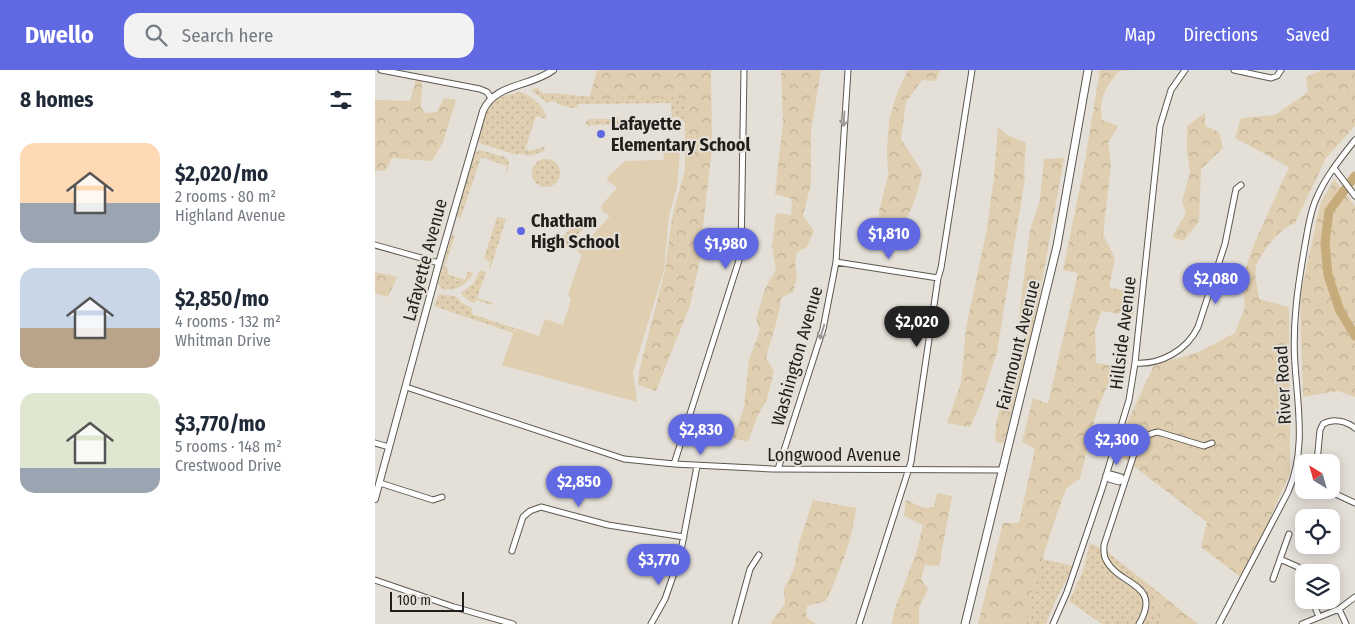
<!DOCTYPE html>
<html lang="en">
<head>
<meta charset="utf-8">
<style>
	body { margin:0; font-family:"Fira Sans Condensed",sans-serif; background:#f2f2f3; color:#1f2937; height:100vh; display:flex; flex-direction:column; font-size:19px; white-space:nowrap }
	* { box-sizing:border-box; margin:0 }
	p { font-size:16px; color:#747a83 }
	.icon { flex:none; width:28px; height:28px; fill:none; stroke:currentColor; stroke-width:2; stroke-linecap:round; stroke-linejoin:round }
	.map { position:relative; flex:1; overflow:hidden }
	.drawer { display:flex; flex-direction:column; background:#fff; width:375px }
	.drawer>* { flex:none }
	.needle { width:32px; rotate:323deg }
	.fabs { position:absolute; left:920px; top:384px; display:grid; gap:10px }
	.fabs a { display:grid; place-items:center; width:45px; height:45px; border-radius:10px; background:#fff; box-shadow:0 2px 12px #0003; font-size:25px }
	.scale { position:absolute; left:15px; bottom:12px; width:74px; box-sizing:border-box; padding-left:5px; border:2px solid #211f1c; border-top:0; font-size:14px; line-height:18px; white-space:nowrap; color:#211f1c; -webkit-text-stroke:4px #e4dfd7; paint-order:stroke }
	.price { position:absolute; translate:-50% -42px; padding:0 11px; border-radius:18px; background:#6169e2; color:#fff; font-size:16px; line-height:32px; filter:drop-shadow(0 1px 2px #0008) }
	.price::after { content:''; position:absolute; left:50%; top:30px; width:15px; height:11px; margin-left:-8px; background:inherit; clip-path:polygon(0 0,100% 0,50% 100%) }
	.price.selected { background:#222; color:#fff }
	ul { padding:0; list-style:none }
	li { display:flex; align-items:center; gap:15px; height:125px; padding:0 20px }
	li span { display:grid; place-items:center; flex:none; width:140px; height:100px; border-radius:15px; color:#555 }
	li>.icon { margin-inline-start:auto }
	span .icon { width:60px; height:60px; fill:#fffc; stroke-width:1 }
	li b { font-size:21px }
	h2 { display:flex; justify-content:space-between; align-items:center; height:60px; padding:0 20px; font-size:21px }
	header { display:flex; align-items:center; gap:30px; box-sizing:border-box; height:70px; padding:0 25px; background:#6169e2; color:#fff }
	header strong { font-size:24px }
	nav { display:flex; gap:28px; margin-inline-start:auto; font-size:18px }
	.search { width:350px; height:45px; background:#f2f2f3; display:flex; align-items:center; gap:12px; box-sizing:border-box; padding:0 18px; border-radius:15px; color:#747a83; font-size:19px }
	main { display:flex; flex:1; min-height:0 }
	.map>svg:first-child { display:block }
	.grass { fill:url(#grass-dots) }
	.forest { fill:url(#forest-crowns) }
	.green { fill:#dfceaf }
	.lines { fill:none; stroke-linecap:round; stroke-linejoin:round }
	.river { stroke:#c6ac7b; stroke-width:9 }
	.minor-casing { stroke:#5c5851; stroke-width:7 }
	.tertiary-casing { stroke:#5c5851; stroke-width:8 }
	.secondary-casing { stroke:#5c5851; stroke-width:9 }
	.minor { stroke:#fff; stroke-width:5 }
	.tertiary { stroke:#fff; stroke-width:6 }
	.secondary { stroke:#fff; stroke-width:7 }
	.oneway { stroke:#9b9a99 }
	.poi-dot { fill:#6169e2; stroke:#e4dfd7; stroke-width:2 }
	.labels { text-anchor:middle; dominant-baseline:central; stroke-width:4; stroke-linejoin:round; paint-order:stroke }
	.poi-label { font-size:18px; font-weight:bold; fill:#211f1c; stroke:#e4dfd7; text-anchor:start }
	.street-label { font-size:18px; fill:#211f1c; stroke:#e4dfd7 }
</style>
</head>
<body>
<header>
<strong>Dwello</strong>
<div class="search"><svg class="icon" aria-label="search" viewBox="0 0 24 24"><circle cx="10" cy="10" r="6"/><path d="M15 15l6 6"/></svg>Search here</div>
<nav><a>Map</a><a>Directions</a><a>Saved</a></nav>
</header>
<main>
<section class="drawer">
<h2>8 homes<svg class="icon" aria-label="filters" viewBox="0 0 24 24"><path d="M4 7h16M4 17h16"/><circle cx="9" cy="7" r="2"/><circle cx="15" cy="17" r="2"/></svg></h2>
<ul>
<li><span style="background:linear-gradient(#ffd9b3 60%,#9aa5b1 0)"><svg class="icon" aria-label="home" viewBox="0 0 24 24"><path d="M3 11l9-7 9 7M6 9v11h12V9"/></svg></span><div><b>$2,020/mo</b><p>2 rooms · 80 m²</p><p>Highland Avenue</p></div></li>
<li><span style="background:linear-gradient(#c9d6e8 60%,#b9a48a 0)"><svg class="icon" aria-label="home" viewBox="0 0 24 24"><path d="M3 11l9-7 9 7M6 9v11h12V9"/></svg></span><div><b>$2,850/mo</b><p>4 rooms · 132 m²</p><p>Whitman Drive</p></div></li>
<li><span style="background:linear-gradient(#dfe7d0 75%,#9aa5b1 0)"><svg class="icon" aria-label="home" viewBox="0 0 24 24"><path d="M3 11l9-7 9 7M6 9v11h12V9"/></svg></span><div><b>$3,770/mo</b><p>5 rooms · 148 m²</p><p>Crestwood Drive</p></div></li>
</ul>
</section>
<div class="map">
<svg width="980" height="554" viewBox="0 0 980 554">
	<defs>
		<pattern id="grass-dots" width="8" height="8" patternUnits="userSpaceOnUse" patternTransform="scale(1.25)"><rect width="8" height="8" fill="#dfceaf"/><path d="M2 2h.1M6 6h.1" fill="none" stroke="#bfb096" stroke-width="1.8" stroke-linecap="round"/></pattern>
		<pattern id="forest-crowns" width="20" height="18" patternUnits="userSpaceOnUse" patternTransform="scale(1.25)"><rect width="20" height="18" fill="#dfceaf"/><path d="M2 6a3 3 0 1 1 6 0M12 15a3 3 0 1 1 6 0" fill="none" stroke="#bfb096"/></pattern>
	</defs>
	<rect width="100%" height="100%" fill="#e4dfd7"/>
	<!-- grass -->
	<path class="grass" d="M163,18L169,24L177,23L206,26L303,27L310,36L311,53L304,47H297L296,33L203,34L202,37L197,38L183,34L182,32L175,31L172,33L156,20Z
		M145,22C156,25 169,36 172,49L161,46L150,79L155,81L169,77L170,81L154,86L143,83L142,85L104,73C103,67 106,60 108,53C114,28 122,28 145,22Z
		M297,48V53L216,55L214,57L210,53L214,49Z
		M105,80L130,87C136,91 134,98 130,104L132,96L106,87L86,147L83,148L82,146L99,83Z
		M157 103a14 14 0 1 1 28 0a14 14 0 1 1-28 0Z
		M122,147L131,149L115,199L114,198L115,192L109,188Z
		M204,151L210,157L191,177L181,173Z
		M77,164L80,165L70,196L73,198L72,204L90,210L93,201L98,203C91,216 81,221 67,219L63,213Z
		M105,200L111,202L102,228L118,233L117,235L102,230L98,233L91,229L86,223L98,214Z
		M64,224L80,226L87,233L97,238V244L139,258L138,263L59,236Z
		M715,473L731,481L783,522L780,534L785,554H727L694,531L708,501Z
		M667,489L698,496L679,534L671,554H652L656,526Z"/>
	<!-- forest -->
	<path class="forest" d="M222,0H336L337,78L328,156V176L315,235L281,321L263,315L264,302L290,200L297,148L310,100V36L303,27L227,29L215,26Z
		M406,0H446L436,61V114L428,145L439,161L432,177L422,182L420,193L422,207L418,222L406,228C404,249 396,268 391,288L399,302L392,329L383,345L373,372L358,368L369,338L374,290L385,260L381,249L390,219L401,200L397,176L401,143L416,145L417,129L400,124L408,52Z
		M533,0H565L561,11L547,10L531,32L526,69L547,102C543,127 534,145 521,167L503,166L504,142L513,106L512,80L514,51L522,23Z
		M725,0H756L744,1C731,17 723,28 727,50L743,56L733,73L736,94L728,165L740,188L734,217L761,224L758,246L727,241L720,259L721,293L741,296L722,340L705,408L691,419L678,455L656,526L652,554H603L628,453H644L660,379L647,372L658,328L673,334L703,203L688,200L709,97Z
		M947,0H980V56L951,88L920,153C907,156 884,184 881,197C879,206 883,220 884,229L914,237L915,403L868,509L826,477L832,452L739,381L779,295L824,282L860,263L870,237L867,209L880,172L914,97L860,68L866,48L900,45L933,22L931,7Z
		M41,10L47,11L46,38L50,43L62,42L69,28L81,30L68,72L57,91L17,88L11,100L0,101V30L35,31Z
		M830,43V56L844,62L848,78L826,99L824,151L808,171L797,167L811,143L807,132L815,102L812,82V56Z
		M623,57L632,65L651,73L649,101L650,108L622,282L606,332L595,357L572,353L586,313L591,258L612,159L619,107Z
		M689,88L663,234L629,373L620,372L621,353L632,315L636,277H647L649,260L643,256L655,160L665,130L669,89Z
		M959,109L980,136V327L963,321L928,327L925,228L945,135Z
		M0,202L22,207L13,227L0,223Z
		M562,423L577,426L564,496L550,495L546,509L553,519L544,537V554H517L519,541L541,484L548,455L529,446L531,430L549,438L559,437Z
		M438,430L481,438C477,471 465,501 451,531L432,536L431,547L441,554H396L398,549L410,534L409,519L419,499L424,473Z
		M783,522L823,554H785L780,534Z"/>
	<!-- green -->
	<path class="green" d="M305,77L302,117L294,145L289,200L258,302L262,332L127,295L140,258L164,266L170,249L188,255L196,230L193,224L207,185L202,181L235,146L227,141L226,136L242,118L232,110V108L250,91L289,90L288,78Z"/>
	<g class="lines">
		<!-- river -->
		<path class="river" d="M980,106L954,141L950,173L953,205L965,241L980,266"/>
		<defs>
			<path id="minor" d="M6,0L105,19L112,22L116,28
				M859,0L896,8L902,6L906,0
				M959,98L980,126
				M0,175L64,193
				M461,192L563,208
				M760,293C786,295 812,280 823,257L850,174L861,119L866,115
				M31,317L249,389L299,394L397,399L628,400
				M0,373L14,377
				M942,392L945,360L948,354C958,348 971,351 980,358
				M299,394L366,184L369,0
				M403,399L448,259L461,192L473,0
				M731,405L734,409L744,412L747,410
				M733,406L735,404L746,407L750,411
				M5,413L58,430L67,427
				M952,420L980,433
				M137,481L148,447L155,441L166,437L233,455L309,467
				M905,489L923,497L929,510
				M898,509L914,464
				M0,510L79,537L138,554
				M937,530L944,547
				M964,539L971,554
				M276,554L290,529L305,486L322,396
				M360,554L375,499L384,485
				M484,554L536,392L563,208L566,198L597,0
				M678,554L692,522L727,419L754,330L760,293L785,56L796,20L810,0
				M764,554C788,513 744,516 731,490C728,485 729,480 729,475L760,381C765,370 771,364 783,362L829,376L837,373
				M844,554L913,422C931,382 923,338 920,295C917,254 923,215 930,175C933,159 935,141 942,127C951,106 966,88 980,70
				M927,554L964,539L980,527"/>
			<path id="tertiary" d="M0,429L64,193L108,41C120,13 156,17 178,0"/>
			<path id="secondary" d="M590,554L682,176L713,0"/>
		</defs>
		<!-- minor casing -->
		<use href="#minor" class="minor-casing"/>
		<!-- tertiary casing -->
		<use href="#tertiary" class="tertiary-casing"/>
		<!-- secondary casing -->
		<use href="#secondary" class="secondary-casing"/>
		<!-- minor -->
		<use href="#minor" class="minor"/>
		<!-- tertiary -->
		<use href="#tertiary" class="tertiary"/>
		<!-- secondary -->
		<use href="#secondary" class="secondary"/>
	</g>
	<!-- one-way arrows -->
	<defs><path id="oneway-shaft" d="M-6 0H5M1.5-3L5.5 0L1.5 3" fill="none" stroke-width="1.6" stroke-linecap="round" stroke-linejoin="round" transform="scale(1.25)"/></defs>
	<g class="oneway">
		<use href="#oneway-shaft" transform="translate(469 49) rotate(94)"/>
		<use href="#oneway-shaft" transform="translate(447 262) rotate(107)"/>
	</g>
	<!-- markers -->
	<g class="poi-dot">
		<circle cx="226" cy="64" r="5"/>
		<circle cx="146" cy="161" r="5"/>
	</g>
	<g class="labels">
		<!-- poi labels -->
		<g class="poi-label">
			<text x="236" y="54">Lafayette<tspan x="236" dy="21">Elementary School</tspan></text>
			<text x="156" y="151">Chatham<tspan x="156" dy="21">High School</tspan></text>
		</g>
		<!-- street labels -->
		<g class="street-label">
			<text transform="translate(50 190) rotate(-75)">Lafayette Avenue</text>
			<text transform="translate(748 263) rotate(-83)">Hillside Avenue</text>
			<text transform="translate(643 275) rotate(-76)">Fairmount Avenue</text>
			<text transform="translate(422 286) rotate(-74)">Washington Avenue</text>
			<text transform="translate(908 315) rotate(-93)">River Road</text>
			<text x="459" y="385">Longwood Avenue</text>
		</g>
	</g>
</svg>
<div class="fabs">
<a><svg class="needle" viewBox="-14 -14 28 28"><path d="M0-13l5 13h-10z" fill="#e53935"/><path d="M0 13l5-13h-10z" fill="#747a83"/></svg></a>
<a><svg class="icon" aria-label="locate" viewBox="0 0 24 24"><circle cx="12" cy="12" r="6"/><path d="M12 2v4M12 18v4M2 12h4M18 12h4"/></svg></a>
<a><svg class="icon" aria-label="layers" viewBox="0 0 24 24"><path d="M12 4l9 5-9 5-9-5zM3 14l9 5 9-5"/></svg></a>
</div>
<div class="scale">100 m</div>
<b class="price" style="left:514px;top:190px">$1,810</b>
<b class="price" style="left:351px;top:200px">$1,980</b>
<b class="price" style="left:841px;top:235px">$2,080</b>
<b class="price selected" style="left:542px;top:278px">$2,020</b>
<b class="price" style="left:326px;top:386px">$2,830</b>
<b class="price" style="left:742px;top:396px">$2,300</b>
<b class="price" style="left:204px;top:438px">$2,850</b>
<b class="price" style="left:284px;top:516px">$3,770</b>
</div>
</main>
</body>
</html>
